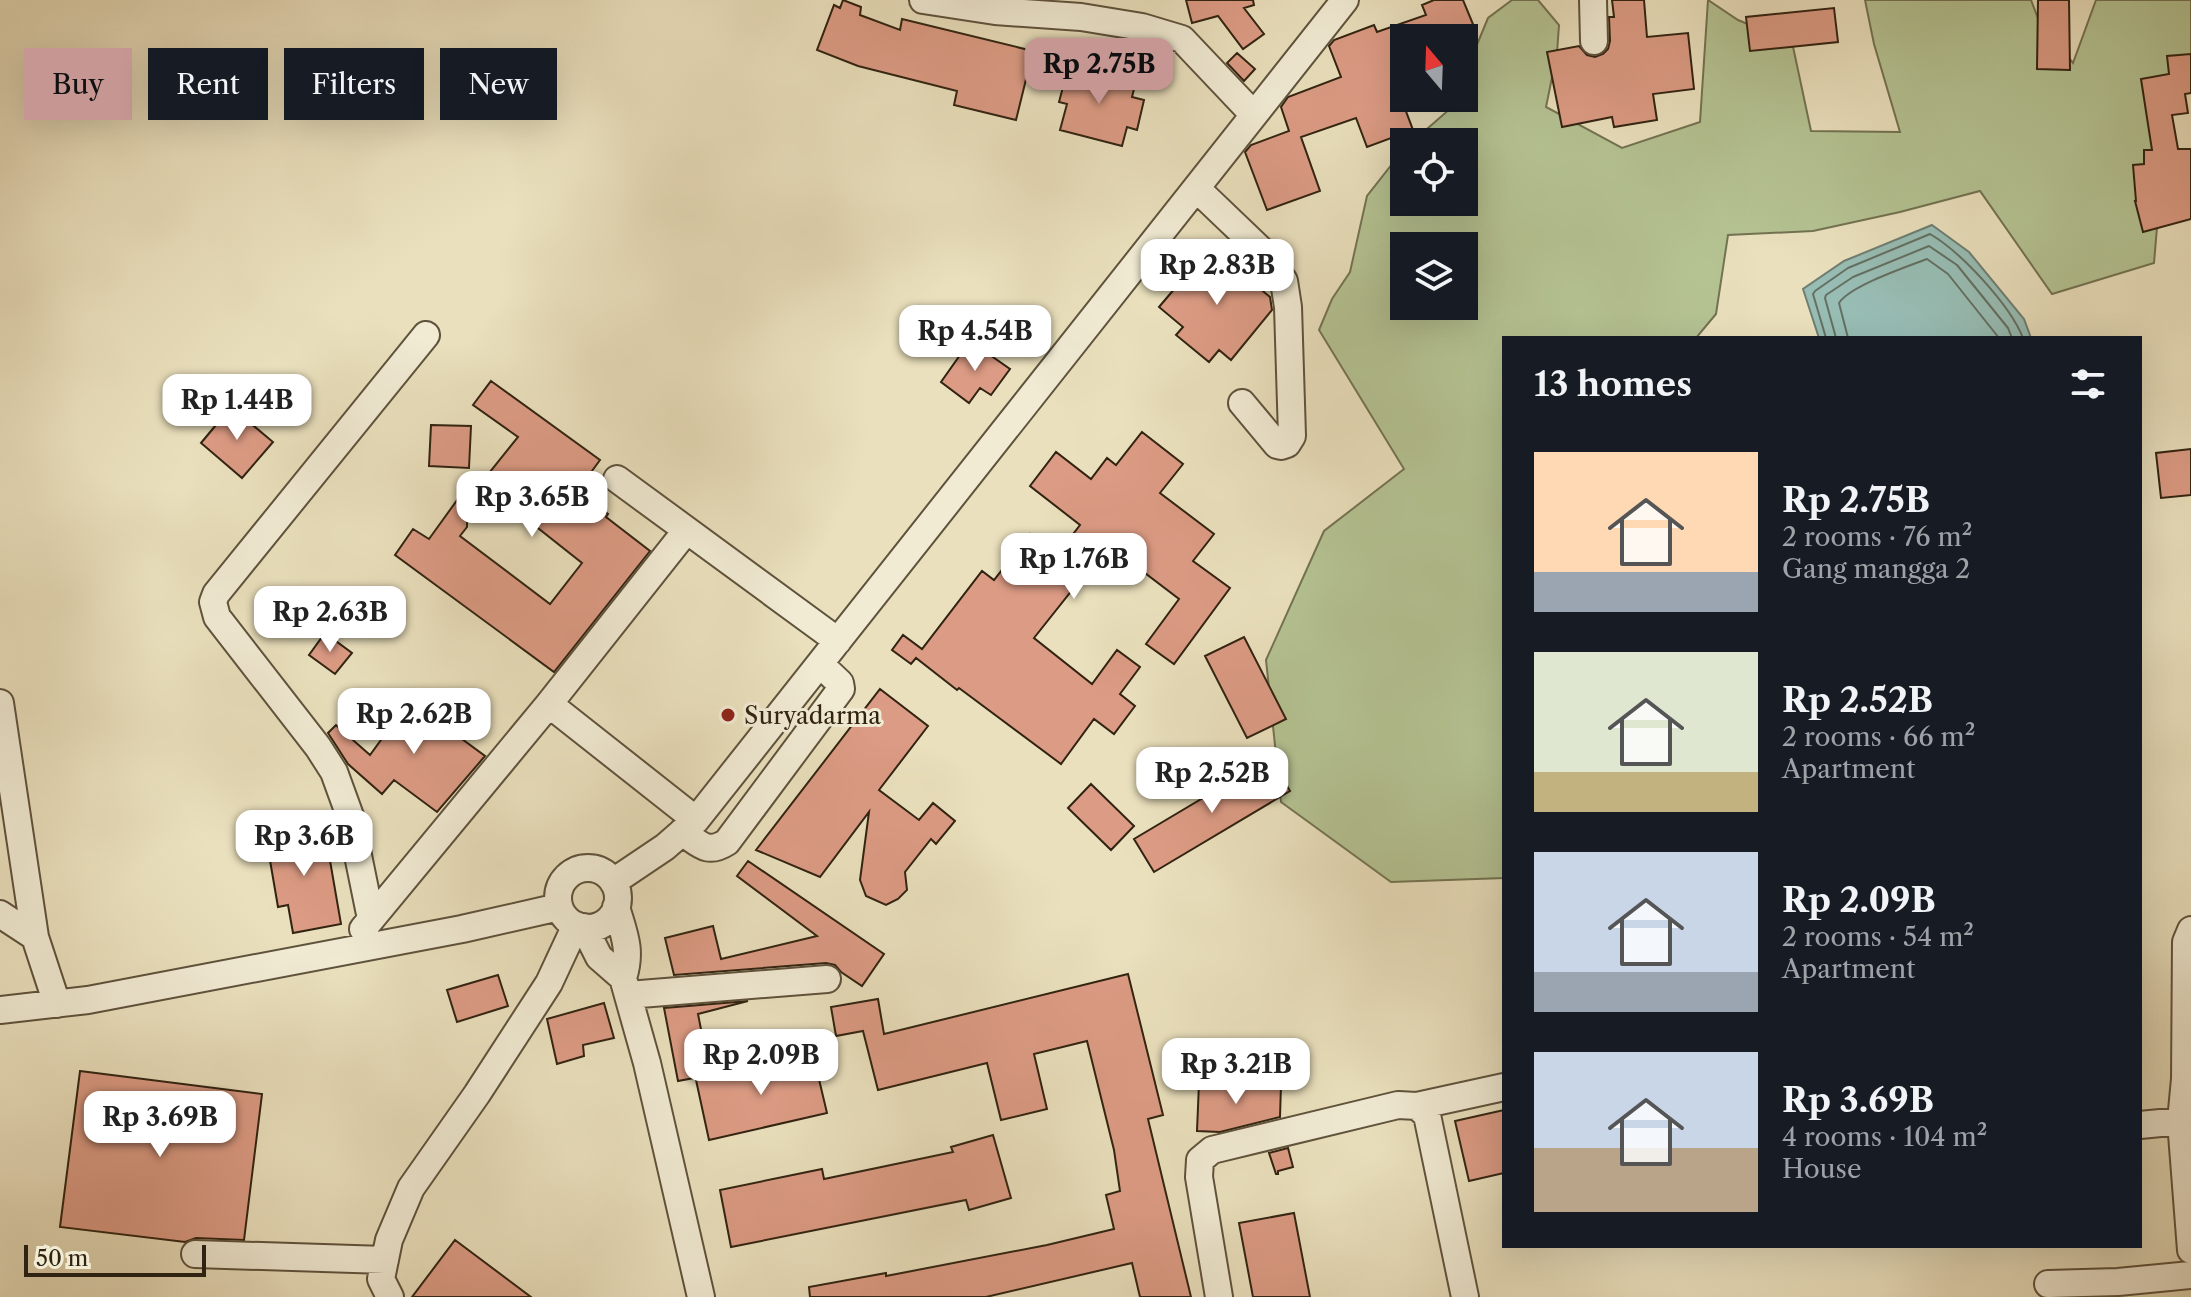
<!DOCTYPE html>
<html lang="en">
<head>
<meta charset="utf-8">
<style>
	body { margin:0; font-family:"Libre Caslon Text",serif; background:#242831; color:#f1f3f6; height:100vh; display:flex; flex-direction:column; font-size:30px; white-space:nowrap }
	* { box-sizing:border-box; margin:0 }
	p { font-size:26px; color:#9ea1a6 }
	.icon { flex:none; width:44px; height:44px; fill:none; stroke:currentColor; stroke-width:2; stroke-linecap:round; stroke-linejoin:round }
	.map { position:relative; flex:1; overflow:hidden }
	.panel { position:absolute; left:1502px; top:336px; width:640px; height:912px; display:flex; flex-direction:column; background:#171b24; border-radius:0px; box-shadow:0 8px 32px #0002 }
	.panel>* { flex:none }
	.guide { position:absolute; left:24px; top:48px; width:760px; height:72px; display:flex; gap:16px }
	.needle { width:52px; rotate:341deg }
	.fabs { position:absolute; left:1390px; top:24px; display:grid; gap:16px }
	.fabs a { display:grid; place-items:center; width:88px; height:88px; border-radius:0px; background:#171b24; box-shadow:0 8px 32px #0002; font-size:40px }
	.scale { position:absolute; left:24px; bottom:20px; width:182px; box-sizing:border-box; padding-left:8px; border:4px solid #312311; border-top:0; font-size:22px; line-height:28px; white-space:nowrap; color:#312311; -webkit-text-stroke:6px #f1ebd4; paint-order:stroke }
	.price { position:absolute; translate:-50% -68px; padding:0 18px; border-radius:16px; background:#fff; color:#222; font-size:26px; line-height:52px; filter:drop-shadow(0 2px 4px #0008) }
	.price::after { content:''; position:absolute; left:50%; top:48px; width:24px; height:18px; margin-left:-12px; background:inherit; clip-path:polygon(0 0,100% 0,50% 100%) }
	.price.selected { background:#c59692; color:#111 }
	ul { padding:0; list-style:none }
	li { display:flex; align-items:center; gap:24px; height:200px; padding:0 32px }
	li span { display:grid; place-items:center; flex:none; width:224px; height:160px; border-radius:0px; color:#555 }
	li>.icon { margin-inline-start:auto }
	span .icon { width:96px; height:96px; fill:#fffc; stroke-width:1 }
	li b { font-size:34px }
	h2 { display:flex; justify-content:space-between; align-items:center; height:96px; padding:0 32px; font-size:34px }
	.pill { padding:0 28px; border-radius:0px; background:#171b24; box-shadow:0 8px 32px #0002; font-size:28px; line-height:72px }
	.pill.selected { background:#c59692; color:#111 }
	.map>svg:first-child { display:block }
	.green { fill:#b5c393; stroke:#737352; stroke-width:2; fill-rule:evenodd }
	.water { fill:#98bdb4; stroke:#6f7f73; stroke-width:2 }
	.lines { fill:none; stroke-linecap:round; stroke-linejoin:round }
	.shore { stroke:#647062; stroke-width:2 }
	.building { fill:#dc9b84; stroke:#312311; stroke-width:2 }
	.minor-casing { stroke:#5f523c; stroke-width:30 }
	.minor { stroke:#f1ebd4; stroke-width:26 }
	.poi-dot { fill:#8f2418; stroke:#f1ebd4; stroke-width:3 }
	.labels { text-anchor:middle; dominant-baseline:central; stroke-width:6; stroke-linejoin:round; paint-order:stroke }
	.poi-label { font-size:24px; fill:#312311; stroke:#f1ebd4; text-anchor:start }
</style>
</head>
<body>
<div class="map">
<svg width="2191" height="1297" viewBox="0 0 2191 1297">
	<rect width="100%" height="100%" fill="#eae0bd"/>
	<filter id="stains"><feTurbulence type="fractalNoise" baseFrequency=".0025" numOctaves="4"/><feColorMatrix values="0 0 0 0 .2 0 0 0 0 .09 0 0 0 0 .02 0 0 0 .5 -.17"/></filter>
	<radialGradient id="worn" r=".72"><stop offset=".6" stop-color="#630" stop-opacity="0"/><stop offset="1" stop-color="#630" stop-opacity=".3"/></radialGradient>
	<!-- green -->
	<path class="green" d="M1512,0H1538L1559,25L1557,53L1546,107L1622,148L1700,122L1708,0L1738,20L1792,42L1811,131L1900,132L1874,44L1865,0H2031L2039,21L2073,63L2096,0H2191V65L2166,120L2154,263L2052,294L1980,191L1900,212L1813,231L1728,235L1716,314L1696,338H1504V878L1391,882L1281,802L1266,660L1324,531L1404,469L1319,330L1332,299L1350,272L1367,196L1404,149V202H1464V142H1412L1451,108L1455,98H1464V76L1488,18ZM1404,246H1464V306H1404Z"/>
	<!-- water -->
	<path class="water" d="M1932,225L1969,252L2024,319L2031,338H1819L1803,289L1844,261Z"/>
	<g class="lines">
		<!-- shore -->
		<path class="shore" d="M1826,338L1813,294L1815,291L1848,268L1930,234C1961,252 2010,305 2023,338
			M1836,338L1825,298L1826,295L1853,277L1929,246L1957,265L2008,328L2012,338
			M1848,338L1839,303C1850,286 1906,267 1927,259L1948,274L1999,338"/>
	</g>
	<!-- building -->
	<path class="building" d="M843,0L861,7L860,15L900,30L902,19L1033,51L1016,120L954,105L957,91L858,66L817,50L834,5L840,8Z
		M1186,0H1253L1254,5L1244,8L1264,34L1243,49L1218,16L1192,23Z
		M1434,0H1463L1475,29L1453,38H1404V106L1413,130L1367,147L1356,118L1301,137L1320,191L1267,210L1245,152L1251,145L1289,131L1281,107L1288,97L1341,77L1329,46L1334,40L1374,25L1377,32L1426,15L1422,5Z
		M1612,0H1644L1647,37L1688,33L1694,89L1653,94L1657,120L1614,127L1612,117L1562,127L1547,52L1579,46L1587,55L1595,57L1603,54L1608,49L1610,41L1609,17H1614Z
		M2038,0H2069L2070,70L2037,69Z
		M1834,8L1838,42L1750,51L1746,17Z
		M1237,53L1255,69L1244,81L1227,63Z
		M2191,54V93L2185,94L2188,113L2172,115L2178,149H2191V219L2143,232L2135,201H2136L2133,165L2144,164V150H2152L2141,79L2169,74L2167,56Z
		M1068,68L1101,75L1102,71L1124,76L1122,82L1135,85L1132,97L1144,100L1137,130L1127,127L1122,146L1060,130L1067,104L1059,102Z
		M1210,247L1270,297L1272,310L1231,360L1219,350L1209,362L1176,335L1183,327L1159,307Z
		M970,341L1010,369L991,395L980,388L969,403L941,382Z
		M491,381L600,460L578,490L608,514L606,517L650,551L554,672L395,555L413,529L429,539L468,485L467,527L460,536L550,604L582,563L481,483L518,437L473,405Z
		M231,407L273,442L242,478L201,443Z
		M431,425L471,426L469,468L429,466Z
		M1142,432L1183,464L1160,493L1214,534L1193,561L1230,588L1174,664L1146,644L1179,599L1108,545L1034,638L1092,684L1117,650L1140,667L1120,694L1135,706L1114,734L1094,719L1061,764L959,688L957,690L916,658L911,664L892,650L903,635L922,649L982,571L994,580L1030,534L1057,555L1080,525L1030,486L1056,452L1091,479L1107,458L1116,465Z
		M2191,449V495L2161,498L2156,453Z
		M325,633L352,653L335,674L309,655Z
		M1244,637L1286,719L1247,738L1205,656Z
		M880,689L928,726L879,790L919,820L933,803L955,821L936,844L931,839L905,872L907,890L898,899L886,905L866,896L860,880L869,812L820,877L756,850Z
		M413,696L461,732L458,736L485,756L437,812L394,780L382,794L348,764L328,733L336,725L370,755Z
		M1270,758L1290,791L1154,872L1134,839Z
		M1091,784L1134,826L1111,850L1068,808Z
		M324,826L341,924L293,933L288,905L278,907L266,837Z
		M748,861L884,954L862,986L841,972L835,965L826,963L674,975L665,938L713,926L721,959L817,936L737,876Z
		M1128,974L1163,1115L1148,1119L1191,1297H1140L1132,1263L986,1297H810L809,1287L886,1273V1276L1047,1245L1114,1229L1106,1195L1120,1191L1114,1150L1087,1041L1034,1054L1047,1109L1001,1120L987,1063L878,1090L863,1031L836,1036L831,1007L878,999L884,1034Z
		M498,975L508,1006L457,1022L447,990Z
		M748,1001L698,1014L710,1075L678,1081L664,1008Z
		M604,1003L614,1038L583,1045L584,1056L557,1064L547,1019Z
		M813,1054L827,1113L709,1140L696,1080Z
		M80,1071L262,1094L244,1240L196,1238L185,1242L60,1227Z
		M1199,1083L1281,1085L1280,1117L1220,1132L1197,1131Z
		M1504,1110V1173L1469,1181L1455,1121Z
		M993,1135L1011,1198L969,1210L966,1200L731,1247L720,1190L822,1169L824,1179L953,1152L951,1147Z
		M1288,1148L1293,1167L1278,1171V1174H1276L1269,1153Z
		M1294,1213L1310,1297H1253L1239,1223Z
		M455,1240L531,1297H412Z"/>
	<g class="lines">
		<defs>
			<path id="minor" d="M923,0L995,11L1081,17L1142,27L1182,39L1254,115
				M1593,0L1594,41
				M1197,189L1267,256L1284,281L1288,307L1292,436L1287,444L1281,446L1277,445L1242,403
				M617,479L838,641
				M0,703L35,937
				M549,704L696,820
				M682,832C700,844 707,855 727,842L841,689L840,683L820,664
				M558 898a30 30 0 1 1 60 0a30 30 0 1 1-60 0Z
				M613,882L665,847L696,820L1345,0
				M616,907C624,934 632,950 623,978L647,1063L701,1297
				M0,914L35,937L57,1004
				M371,919L350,816L334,772L318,747L217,617L213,602L216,594L426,335
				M584,927L599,957L623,978
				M363,929L549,704L686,531
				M2191,930L2186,942L2185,1079L2181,1121L2191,1250
				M628,995L827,979
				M0,1010L88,1000L462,929L559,907
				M1417,1106L1504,1087
				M2140,1125L2181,1121
				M195,1254L385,1260
				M2048,1284L2118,1282L2191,1275
				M390,1297L381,1279L389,1240L411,1188L477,1094L549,983L576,925
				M1219,1297L1199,1177L1200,1160L1212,1150L1398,1105L1417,1106L1427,1115L1465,1297"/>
		</defs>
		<!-- minor casing -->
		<use href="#minor" class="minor-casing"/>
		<!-- minor -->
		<use href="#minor" class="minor"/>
	</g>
	<!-- markers -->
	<circle class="poi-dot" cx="728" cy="715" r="8"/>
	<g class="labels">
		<!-- poi labels -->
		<g class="poi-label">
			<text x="744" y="715">Suryadarma</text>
		</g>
	</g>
	<rect width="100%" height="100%" filter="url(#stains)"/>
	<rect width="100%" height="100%" fill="url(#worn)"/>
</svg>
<div class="fabs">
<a><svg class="needle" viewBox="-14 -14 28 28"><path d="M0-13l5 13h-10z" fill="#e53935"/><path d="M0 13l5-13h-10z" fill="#9ea1a6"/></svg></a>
<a><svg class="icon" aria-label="locate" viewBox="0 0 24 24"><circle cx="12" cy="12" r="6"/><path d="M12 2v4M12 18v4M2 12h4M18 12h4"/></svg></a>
<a><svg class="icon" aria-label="layers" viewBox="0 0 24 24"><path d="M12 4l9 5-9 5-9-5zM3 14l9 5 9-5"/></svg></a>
</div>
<div class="scale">50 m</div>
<b class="price selected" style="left:1099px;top:106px">Rp 2.75B</b>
<b class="price" style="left:1217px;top:307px">Rp 2.83B</b>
<b class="price" style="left:975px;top:373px">Rp 4.54B</b>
<b class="price" style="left:237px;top:442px">Rp 1.44B</b>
<b class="price" style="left:532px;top:539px">Rp 3.65B</b>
<b class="price" style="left:1074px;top:601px">Rp 1.76B</b>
<b class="price" style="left:330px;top:654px">Rp 2.63B</b>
<b class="price" style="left:414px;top:756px">Rp 2.62B</b>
<b class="price" style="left:1212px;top:815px">Rp 2.52B</b>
<b class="price" style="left:304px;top:878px">Rp 3.6B</b>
<b class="price" style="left:761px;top:1097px">Rp 2.09B</b>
<b class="price" style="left:1236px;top:1106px">Rp 3.21B</b>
<b class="price" style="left:160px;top:1159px">Rp 3.69B</b>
<div class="guide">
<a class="pill selected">Buy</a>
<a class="pill">Rent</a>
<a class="pill">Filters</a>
<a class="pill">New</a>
</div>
<section class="panel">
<h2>13 homes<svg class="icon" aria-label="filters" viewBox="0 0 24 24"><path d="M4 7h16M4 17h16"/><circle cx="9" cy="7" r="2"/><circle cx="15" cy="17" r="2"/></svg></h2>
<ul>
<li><span style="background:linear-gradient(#ffd9b3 75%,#9aa5b1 0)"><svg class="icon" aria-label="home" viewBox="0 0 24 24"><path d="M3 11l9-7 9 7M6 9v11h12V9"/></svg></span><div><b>Rp 2.75B</b><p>2 rooms · 76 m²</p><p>Gang mangga 2</p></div></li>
<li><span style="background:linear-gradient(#dfe7d0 75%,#c2b280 0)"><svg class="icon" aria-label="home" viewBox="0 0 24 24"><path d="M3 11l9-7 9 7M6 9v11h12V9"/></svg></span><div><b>Rp 2.52B</b><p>2 rooms · 66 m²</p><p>Apartment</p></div></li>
<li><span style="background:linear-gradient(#c9d6e8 75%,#9aa5b1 0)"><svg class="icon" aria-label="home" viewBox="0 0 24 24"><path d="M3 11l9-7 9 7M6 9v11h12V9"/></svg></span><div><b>Rp 2.09B</b><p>2 rooms · 54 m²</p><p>Apartment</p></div></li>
<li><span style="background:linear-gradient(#c9d6e8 60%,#b9a48a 0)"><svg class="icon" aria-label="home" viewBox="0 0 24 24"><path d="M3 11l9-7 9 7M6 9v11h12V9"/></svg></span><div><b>Rp 3.69B</b><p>4 rooms · 104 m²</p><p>House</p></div></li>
</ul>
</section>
</div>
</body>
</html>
